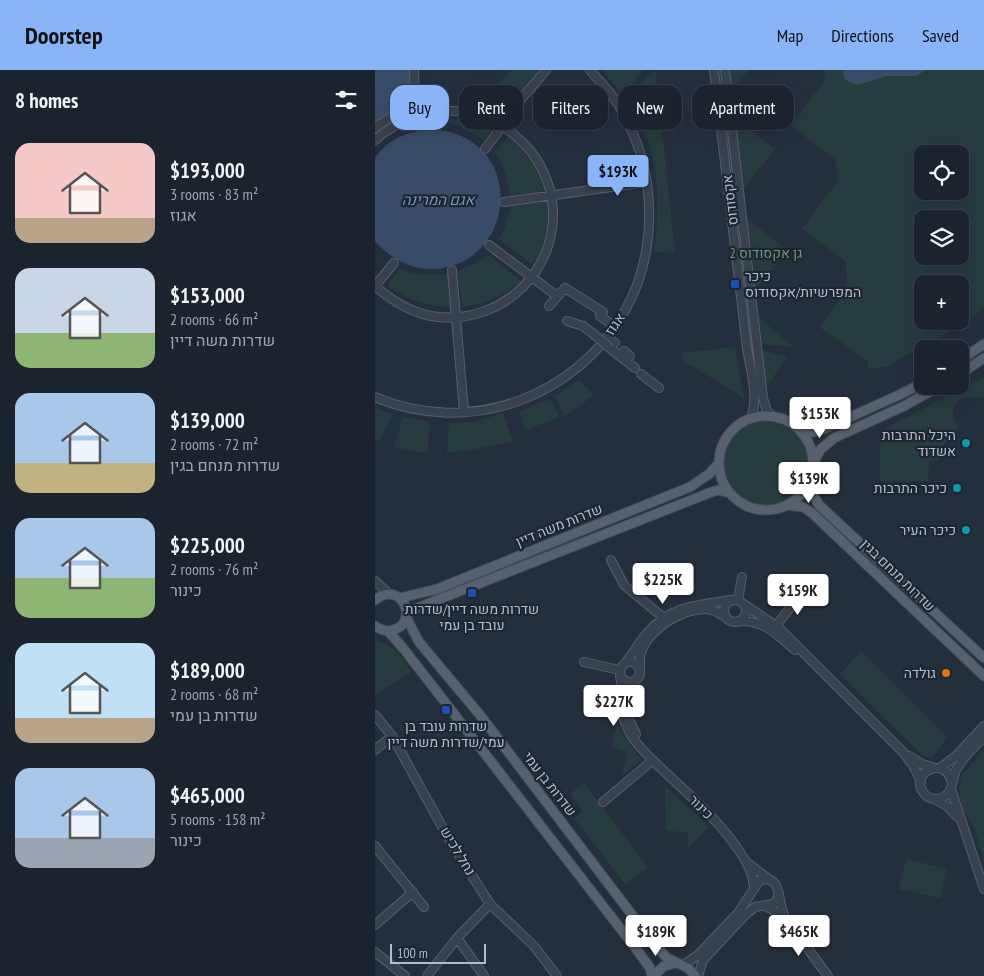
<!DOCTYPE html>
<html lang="en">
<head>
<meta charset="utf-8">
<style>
	body { margin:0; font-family:"PT Sans Narrow",Heebo,sans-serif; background:#282f3a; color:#f1f3f6; height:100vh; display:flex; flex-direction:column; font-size:19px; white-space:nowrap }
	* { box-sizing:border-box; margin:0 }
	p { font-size:16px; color:#a0a4aa }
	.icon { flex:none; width:28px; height:28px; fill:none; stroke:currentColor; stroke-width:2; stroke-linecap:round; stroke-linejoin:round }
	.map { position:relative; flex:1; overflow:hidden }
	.panel { display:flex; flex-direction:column; background:#1b232e; width:375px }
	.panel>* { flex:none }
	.top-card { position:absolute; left:15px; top:15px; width:475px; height:45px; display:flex; gap:10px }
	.buttons { position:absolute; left:539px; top:75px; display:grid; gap:10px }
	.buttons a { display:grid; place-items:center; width:55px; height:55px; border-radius:10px; background:#1b232e; box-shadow:0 5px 20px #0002,0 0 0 1px #39404a; font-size:25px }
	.scale { position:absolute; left:15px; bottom:12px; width:96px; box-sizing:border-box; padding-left:5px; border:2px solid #b4bcc9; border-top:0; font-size:14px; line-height:18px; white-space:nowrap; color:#b4bcc9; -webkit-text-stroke:4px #1d2633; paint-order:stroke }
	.price { position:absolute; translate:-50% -42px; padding:0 11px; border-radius:5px; background:#fff; color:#222; font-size:16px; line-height:32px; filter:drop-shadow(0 1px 2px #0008) }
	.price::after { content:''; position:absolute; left:50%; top:30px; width:15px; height:11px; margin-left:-8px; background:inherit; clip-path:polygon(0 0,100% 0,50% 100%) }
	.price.current { background:#8ab4f8; color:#111 }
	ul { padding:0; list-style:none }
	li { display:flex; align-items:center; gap:15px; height:125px; padding:0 15px }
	li span { display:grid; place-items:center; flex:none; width:140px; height:100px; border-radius:15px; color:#555 }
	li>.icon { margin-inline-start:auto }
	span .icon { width:60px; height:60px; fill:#fffc; stroke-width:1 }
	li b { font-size:21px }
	h2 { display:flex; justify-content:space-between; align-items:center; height:60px; padding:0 15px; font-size:21px }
	.chip { padding:0 18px; border-radius:15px; background:#1b232e; box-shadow:0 5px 20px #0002,0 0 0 1px #39404a; font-size:18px; line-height:45px }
	.chip.current { background:#8ab4f8; color:#111 }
	header { display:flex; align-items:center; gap:30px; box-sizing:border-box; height:70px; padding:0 25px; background:#8ab4f8; color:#111 }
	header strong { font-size:24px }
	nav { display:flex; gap:28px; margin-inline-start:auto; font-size:18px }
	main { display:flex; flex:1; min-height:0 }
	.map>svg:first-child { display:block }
	.green { fill:#263c3f; fill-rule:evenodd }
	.water { fill:#394c67 }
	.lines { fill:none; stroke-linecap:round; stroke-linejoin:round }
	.minor-casing { stroke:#565f6c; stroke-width:10 }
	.major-casing { stroke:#414a57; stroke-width:11 }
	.minor { stroke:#38414e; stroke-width:8 }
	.major { stroke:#56606e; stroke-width:9 }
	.minor-bridge-casing { stroke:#565f6c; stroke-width:10; stroke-linecap:butt }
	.minor-bridge { stroke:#38414e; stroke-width:8 }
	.transit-dot { fill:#1a4fb4; stroke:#1d2633; stroke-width:2 }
	.culture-dot { fill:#0f9aa8; stroke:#1d2633; stroke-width:2 }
	.food-dot { fill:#e8710a; stroke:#1d2633; stroke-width:2 }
	.labels { text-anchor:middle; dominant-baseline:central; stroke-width:4.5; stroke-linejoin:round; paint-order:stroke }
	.street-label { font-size:14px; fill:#b4bcc9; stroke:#1d2633 }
	.park-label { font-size:14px; fill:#6b9a76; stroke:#1d2633 }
	.poi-label { font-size:14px; fill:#b4bcc9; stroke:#1d2633; text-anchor:end }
	.water-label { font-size:15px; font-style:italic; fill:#7c92b1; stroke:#1d2633 }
</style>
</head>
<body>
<header>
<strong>Doorstep</strong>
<nav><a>Map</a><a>Directions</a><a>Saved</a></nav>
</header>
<main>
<section class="panel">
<h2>8 homes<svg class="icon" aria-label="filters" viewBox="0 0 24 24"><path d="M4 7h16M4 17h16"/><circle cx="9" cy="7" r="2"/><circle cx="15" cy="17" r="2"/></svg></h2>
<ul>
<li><span style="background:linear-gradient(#f6c9c9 75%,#b9a48a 0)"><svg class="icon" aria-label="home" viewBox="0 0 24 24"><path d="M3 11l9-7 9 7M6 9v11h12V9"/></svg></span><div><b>$193,000</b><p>3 rooms · 83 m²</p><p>אגוז</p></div></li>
<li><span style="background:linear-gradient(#c9d6e8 65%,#8fb573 0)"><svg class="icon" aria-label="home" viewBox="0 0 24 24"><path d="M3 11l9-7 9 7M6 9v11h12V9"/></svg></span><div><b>$153,000</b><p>2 rooms · 66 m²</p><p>שדרות משה דיין</p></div></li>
<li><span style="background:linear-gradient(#a9c7e8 70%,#c2b280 0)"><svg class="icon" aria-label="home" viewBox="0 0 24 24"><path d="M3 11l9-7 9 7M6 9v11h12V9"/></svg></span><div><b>$139,000</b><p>2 rooms · 72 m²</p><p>שדרות מנחם בגין</p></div></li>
<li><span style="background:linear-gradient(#a9c7e8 60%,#8fb573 0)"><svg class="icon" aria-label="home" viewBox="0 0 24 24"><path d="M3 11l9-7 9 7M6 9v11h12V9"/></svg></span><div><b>$225,000</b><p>2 rooms · 76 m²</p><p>כינור</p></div></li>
<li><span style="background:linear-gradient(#bfe0f5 75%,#b9a48a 0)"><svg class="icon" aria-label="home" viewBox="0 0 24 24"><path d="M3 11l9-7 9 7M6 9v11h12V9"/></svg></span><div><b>$189,000</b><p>2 rooms · 68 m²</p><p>שדרות בן עמי</p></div></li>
<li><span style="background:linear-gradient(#a9c7e8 70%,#9aa5b1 0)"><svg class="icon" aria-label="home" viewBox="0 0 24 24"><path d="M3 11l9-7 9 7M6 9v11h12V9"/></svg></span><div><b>$465,000</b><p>5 rooms · 158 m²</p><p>כינור</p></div></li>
</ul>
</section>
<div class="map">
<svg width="609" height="906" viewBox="0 0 609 906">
	<rect width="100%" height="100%" fill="#242f3e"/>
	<!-- green -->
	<path class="green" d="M136,0H163L133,39L115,31L113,26Z
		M227,0H268L247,25Z
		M342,0H348L384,322L382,323L374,285Z
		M353,0H374L355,20Z
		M449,0H609V238L582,257L510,297L493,299V291L444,257L472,220L471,192L427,159L463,111L461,90L415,55L450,11ZM548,84H585V121H548ZM548,149H585V186H548ZM548,214H585V251H548Z
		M276,2H281L300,183L279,182C284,146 285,106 273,71C268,57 259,43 252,30Z
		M357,47L400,79L366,122Z
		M76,49L95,50L117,58L109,70L86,57L67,50Z
		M134,66L158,93L170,121L135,126C133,110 129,97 120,82Z
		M172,129C174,153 171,174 158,195L124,169L129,159L137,134Z
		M373,150L412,180L381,219Z
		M113,185L146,210C129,227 110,234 87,237L83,201L104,192Z
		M24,199C41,205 57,206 75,204L78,238C53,236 33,230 12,216Z
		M383,247L419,277L387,274Z
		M360,277L369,328L309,291L306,283Z
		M386,280L412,287L390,319Z
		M609,307V328C596,326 576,326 578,345C579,349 582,353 583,357L579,364L564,379L563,391H554L553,411H505C505,395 502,372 511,358Z
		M204,310L219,325L202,338L189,346L180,326Z
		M175,329L185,347L150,360L144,341Z
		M0,338L18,344L4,371L0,370Z
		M128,343L138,371L96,380L72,383L74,353L100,352Z
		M28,347L55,352L52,383L19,377Z
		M349 393a42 42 0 1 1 84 0a42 42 0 1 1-84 0Z
		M0,570C21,577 25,584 36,602L0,625Z
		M486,581L572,667L557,688L547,685L465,604Z
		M242,655L266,690L247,706L253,682L236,677Z
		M609,680V791L599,758L587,737L584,719L587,705Z
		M209,713L273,797L251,815L199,748L208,741L195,724Z
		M290,716L334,757L313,778V762L291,761Z
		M531,789L572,799L565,828L524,819Z"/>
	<!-- water -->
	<path class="water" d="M0,0H36L37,30L32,36L15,43L0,54Z
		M468,0H550L542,6H512L483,15L476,13L469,8Z
		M54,59C64,60 75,61 84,65C151,93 133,194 60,199C36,200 16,189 0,171V88C13,69 32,62 54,59Z"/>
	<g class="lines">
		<defs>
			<path id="minor" d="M339,0L372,278C375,297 385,331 375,349
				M350,0L388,328L392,341L397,346
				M135,42L171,0
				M0,58L17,46L35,39L40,34L39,0
				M0,70C24,48 59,38 91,42C114,45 131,56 147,72C162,86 171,104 176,124C190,196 128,258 56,246C35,242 16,230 0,216
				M110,79L128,55
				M129,132L272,112
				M114,175L182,226
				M77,200L89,342
				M0,216L19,193
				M174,236L190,218L228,242L225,246L240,257
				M192,251L208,256L221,266
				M232,267L240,273
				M236,279L260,298
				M249,281L255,286L251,291
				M266,304L284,318
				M0,327C94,367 202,328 251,239C272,201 278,156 272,113C268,83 254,48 235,23C229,15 221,8 215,0
				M236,490L249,515L289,548
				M0,511L14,524
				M363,530L367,507
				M349 541a11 11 0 1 1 22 0a11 11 0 1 1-22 0Z
				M367,533L404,558L528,682L539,697L546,712
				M363,551C390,550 401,564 420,580
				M401,556L427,522
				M245 602a10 10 0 1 1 20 0a10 10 0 1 1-20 0Z
				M209,592L244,600
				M250,593C258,584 263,574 271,564C295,536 322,535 356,530
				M265,600C265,593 264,587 267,580C276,558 306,539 331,539C339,539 346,544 352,548
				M245,606C250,631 241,640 256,665C265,680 280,692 292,704C318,728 345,752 365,782C372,793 378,803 379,817
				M259,612C248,630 251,646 261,664
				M0,645L17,666L75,771L115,834L159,876L182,906
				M0,680L17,666
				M534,686L547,694L560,698
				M565,698L581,686L609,656
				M577,714C572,684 534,702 548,722C551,727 556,729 561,729C566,729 571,726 574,722C578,716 578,707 581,700C588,687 599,677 609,667
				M576,719L609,819
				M560,729L573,737L582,747
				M228,732L278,690
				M0,776L49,837
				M374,794L395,810
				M390,836C413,845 437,886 453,906
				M0,855L38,822
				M82,868L109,906
				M0,882L30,906
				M308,895L323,885L363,843L384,811C405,803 403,826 407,839C409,845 411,850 413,854
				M52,906L82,868L115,834
				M323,906L328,890L370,845L380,837L398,834L401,831L404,823"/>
			<path id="major" d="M585,290L609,274
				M585,304L609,288
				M344 393a47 47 0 1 1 94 0a47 47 0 1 1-94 0Z
				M424,359L438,362L449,359L524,325L548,313
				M439,391L446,379L459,368L529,336L565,316
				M435,413V420L444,435L609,588
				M413,435L428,437L437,443L609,606
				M25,528L62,519L315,417L334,404L344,393
				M0,530C26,509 46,552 18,560C11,562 6,560 0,556
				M32,544L42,538L334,423L343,420L355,423
				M31,547L44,572L105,645L280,875L292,888L313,898L320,906
				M13,561L28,578L262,880L275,898L277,906
				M279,906L289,896L301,893"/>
		</defs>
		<!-- minor casing -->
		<use href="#minor" class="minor-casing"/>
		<!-- major casing -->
		<use href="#major" class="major-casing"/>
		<!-- minor -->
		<use href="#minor" class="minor"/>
		<!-- major -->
		<use href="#major" class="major"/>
		<defs>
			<path id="minor-bridge" d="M221,266L236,279"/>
		</defs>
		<!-- minor-bridge casing -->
		<use href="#minor-bridge" class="minor-bridge-casing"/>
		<!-- minor-bridge -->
		<use href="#minor-bridge" class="minor-bridge"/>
	</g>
	<!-- markers -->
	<g class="transit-dot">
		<rect x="355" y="209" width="10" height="10" rx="2.5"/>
		<rect x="92" y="518" width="10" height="10" rx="2.5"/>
		<rect x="66" y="635" width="10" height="10" rx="2.5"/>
	</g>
	<g class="culture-dot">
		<circle cx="591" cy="373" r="5"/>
		<circle cx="582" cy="418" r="5"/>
		<circle cx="591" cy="460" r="5"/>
	</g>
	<circle class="food-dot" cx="571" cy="603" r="5"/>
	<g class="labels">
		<!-- street labels -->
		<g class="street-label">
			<text transform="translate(355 130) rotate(-97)">אקסודוס</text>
			<text transform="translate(240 254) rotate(-55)">אגוז</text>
			<text transform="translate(184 455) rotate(-22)">שדרות משה דיין</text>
			<text transform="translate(523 505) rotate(44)">שדרות מנחם בגין</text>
			<text transform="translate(175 714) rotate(52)">שדרות בן עמי</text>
			<text transform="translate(326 737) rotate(45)">כינור</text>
			<text transform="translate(83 781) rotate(59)">נחל לכיש</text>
		</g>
		<!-- park labels -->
		<g class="park-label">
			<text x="391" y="183">גן אקסודוס 2</text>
		</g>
		<!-- poi labels -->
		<g class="poi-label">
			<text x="370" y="206" text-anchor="start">כיכר<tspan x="370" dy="16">המפרשיות/אקסודוס</tspan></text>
			<text x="581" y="365">היכל התרבות<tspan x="581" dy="16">אשדוד</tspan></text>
			<text x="572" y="418">כיכר התרבות</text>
			<text x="581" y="460">כיכר העיר</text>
			<text x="97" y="539" text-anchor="middle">שדרות משה דיין/שדרות<tspan x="97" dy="16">עובד בן עמי</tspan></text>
			<text x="561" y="603">גולדה</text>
			<text x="71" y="656" text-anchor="middle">שדרות עובד בן<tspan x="71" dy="16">עמי/שדרות משה דיין</tspan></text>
		</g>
		<!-- water labels -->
		<g class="water-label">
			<text x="63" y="129">אגם המרינה</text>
		</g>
	</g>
</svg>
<div class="buttons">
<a><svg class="icon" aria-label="locate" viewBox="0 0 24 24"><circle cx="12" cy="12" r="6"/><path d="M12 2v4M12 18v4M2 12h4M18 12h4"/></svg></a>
<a><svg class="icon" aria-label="layers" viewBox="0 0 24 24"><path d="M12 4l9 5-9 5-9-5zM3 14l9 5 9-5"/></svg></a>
<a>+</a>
<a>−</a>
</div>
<div class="scale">100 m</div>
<b class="price current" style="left:243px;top:127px">$193K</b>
<b class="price" style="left:445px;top:369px">$153K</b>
<b class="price" style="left:434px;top:434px">$139K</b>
<b class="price" style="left:288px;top:535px">$225K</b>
<b class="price" style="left:423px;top:546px">$159K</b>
<b class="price" style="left:239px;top:657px">$227K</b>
<b class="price" style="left:281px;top:887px">$189K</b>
<b class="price" style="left:424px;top:887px">$465K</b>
<div class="top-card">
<a class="chip current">Buy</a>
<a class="chip">Rent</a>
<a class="chip">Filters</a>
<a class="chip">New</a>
<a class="chip">Apartment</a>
</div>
</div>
</main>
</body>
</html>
